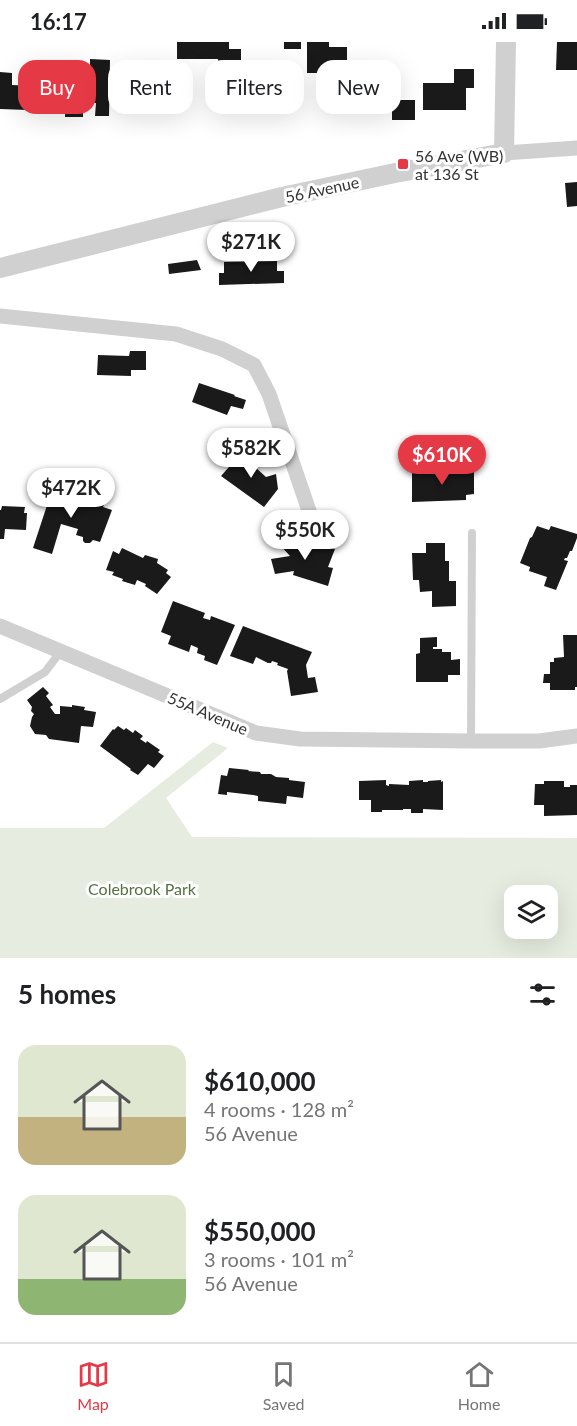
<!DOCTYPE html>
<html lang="en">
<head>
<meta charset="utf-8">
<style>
	body { margin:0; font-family:Lato,sans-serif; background:#f6f6f6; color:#202124; height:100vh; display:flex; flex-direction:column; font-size:22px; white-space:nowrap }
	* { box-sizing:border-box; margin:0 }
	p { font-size:20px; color:#757577 }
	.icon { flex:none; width:33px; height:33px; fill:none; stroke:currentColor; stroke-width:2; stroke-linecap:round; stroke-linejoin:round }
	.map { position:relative; height:916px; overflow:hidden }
	.sheet { display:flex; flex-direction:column; background:#fff; flex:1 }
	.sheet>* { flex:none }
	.guide { position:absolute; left:18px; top:18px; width:542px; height:54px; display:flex; gap:12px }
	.fabs { position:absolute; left:504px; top:843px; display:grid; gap:12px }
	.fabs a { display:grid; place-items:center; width:54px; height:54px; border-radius:12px; background:#fff; box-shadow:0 6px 24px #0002; font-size:30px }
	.price { position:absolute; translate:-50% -51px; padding:0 14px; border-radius:21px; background:#fff; color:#222; font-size:20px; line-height:39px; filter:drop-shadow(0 2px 3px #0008) }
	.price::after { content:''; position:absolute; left:50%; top:36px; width:18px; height:14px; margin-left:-9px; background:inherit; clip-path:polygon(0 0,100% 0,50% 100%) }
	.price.on { background:#e63946; color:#fff }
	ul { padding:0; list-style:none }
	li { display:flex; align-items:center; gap:18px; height:150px; padding:0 18px }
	li span { display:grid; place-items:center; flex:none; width:168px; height:120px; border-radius:18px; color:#555 }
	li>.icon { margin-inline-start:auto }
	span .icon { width:72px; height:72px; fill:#fffc; stroke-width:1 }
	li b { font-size:26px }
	h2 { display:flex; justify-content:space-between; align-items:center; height:72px; padding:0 18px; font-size:26px }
	.chip { padding:0 21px; border-radius:18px; background:#fff; box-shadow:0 6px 24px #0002; font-size:21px; line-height:54px }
	.chip.on { background:#e63946; color:#fff }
	.status { display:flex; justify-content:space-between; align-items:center; height:42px; padding:0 30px; background:#fff; direction:ltr }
	.status svg { height:16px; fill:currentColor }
	.tabs { display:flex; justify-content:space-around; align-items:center; height:84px; border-top:2px solid #e0e0e0; background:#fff; font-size:16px; color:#757577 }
	.tabs a { display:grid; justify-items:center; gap:3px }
	.tabs .on { color:#e63946 }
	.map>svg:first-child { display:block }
	.green { fill:#e6ecdf; fill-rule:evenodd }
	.building { fill:#1a1a1a }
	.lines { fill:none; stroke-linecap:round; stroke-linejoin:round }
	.service { stroke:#d0d0d0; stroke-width:8 }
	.minor { stroke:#d0d0d0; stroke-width:15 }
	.tertiary { stroke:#d0d0d0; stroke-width:20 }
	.poi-dot { fill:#e63946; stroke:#fff; stroke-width:2 }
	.labels { text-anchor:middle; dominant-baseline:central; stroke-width:6; stroke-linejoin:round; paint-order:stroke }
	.poi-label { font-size:16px; fill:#333; stroke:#fff; text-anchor:start }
	.street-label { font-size:16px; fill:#333; stroke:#fff }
	.park-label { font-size:16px; fill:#56703f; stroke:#fff }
</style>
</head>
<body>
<div class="status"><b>16:17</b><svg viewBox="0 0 49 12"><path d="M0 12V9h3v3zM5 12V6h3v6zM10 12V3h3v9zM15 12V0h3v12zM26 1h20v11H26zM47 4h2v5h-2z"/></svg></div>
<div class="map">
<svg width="577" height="916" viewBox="0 0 577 916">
	<rect width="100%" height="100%" fill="#fff"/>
	<!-- green -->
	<path class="green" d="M213,700L228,706L166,756L192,795L577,796V916H0V786H104ZM514,854H548V886H514Z"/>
	<!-- building -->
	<path class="building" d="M177,0H229V7H241V30H218V17H177Z
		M284,0H301V7H284Z
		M307,0H329V5H347V31H307Z
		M557,0H577V28H556Z
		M90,17L110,18L109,74H95L96,61L83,60V75H65L67,18L81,19L80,32H90Z
		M454,27H474V46H466V68H423V41H454Z
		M0,30L12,31V43L56,45L55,69L0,67Z
		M392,58H415V78H392Z
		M577,140V164L567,165L565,141Z
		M197,218L201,228L169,232L168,222Z
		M277,219V229H284V241L219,243V231H224V220Z
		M130,309H146V328H131V334L97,333L98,313L129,314Z
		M199,341L235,353L234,354L246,358L243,367L231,364L227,373L192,360Z
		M244,408L259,419L255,425L266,435L276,432L278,447L264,465L221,434Z
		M425,429L474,430V452L466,453V458L412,460V431H425Z
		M54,442L66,446L65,451L104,463L103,465L112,468L100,500L93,498L90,501H85L83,499V495L76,493L78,487L61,482L52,512L33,506Z
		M2,464L25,465L24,471H27L26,488L5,487L4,497H0V468H1Z
		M537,484L549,488L551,484L577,492V496L572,509H570L567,516H565L564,518L568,519L556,548L544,544L547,535L529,529L530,525L520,521L530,496L532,495Z
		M296,490L307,503L322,507L323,504L335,507L328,525L333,526L328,544L293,533L294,529L275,532L271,517L290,514L280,503Z
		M426,501H445V519H449V539H456V564L432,565V549L420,550L419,538H413L412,511H426Z
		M122,506L143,516L145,513L158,517L157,521L168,528L166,531L171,535L157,552L145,544L146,542L137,538L135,543L122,539L123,537L112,533L114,530L106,528L113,509L119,512Z
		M173,559L205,571L203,576L210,578L211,574L235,583L217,623L204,618L205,614L197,611L198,606L191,603L189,610L168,602L171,594L161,590Z
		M243,584L312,610L306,623L308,636L315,635L318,650L291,654L287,629L288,627L277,623L278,621L272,619L271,621H268L256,615L253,622L230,614Z
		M563,593H577V645H575V648H550V641H543L544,632H550V620H554V616L564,615Z
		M437,595V605H433V607H442V610H451V618L460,617V633H448V640H416V612L420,611V596Z
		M43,645L49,651L46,654L53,663L50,665L55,672H60V664L72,665V663L85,665L84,668L96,670L93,685L81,684L79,701L49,697L46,693L35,692L30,684L32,675L34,672L31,669L32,665L27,658Z
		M118,684L124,688L126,686L133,691L135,688L143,694L140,697L146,701L147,699L160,708L158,710L164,714L154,726L148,722L138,733L130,728L131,727L100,704L113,687L114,688Z
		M229,726L249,728L248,729L260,730L261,732H271L276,735L289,736V738L305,740L303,756L287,754L286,762L258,759V754L253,753L227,750V753L218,752L221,733L227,734Z
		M386,738V743L389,744V742L409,743V739L423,738V740H428V739L441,738V740L443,739V768L423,767V771H411V767H403V768H382V770H371V758H359V739Z
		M544,739H564V745H570V743H577V773L544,774V763H534L535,742H544Z"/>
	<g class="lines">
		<!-- service -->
		<path class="service" d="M0,657L45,630L61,609
			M471,699L472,491"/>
		<!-- minor -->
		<path class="minor" d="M504,111L577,106
			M0,274L176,292L222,307L254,323L269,352L317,492
			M0,584L256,691L300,697L471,699H539L577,694"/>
		<!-- tertiary -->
		<path class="tertiary" d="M0,226L282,155L395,131L504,111L506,0"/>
	</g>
	<!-- markers -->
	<rect class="poi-dot" x="397" y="116" width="12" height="12" rx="3"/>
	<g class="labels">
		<!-- poi labels -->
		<g class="poi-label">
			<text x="415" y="113">56 Ave (WB)<tspan x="415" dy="18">at 136 St</tspan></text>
		</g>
		<!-- street labels -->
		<g class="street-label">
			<text transform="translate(322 147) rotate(-12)">56 Avenue</text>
			<text transform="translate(208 671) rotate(23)">55A Avenue</text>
		</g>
		<!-- park labels -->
		<g class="park-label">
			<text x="142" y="846">Colebrook Park</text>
		</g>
	</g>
</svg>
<div class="fabs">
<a><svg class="icon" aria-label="layers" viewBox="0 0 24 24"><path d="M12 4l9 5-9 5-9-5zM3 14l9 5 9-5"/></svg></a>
</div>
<b class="price" style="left:251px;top:231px">$271K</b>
<b class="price" style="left:251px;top:437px">$582K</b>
<b class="price on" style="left:442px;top:444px">$610K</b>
<b class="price" style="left:71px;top:477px">$472K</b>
<b class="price" style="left:305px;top:519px">$550K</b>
<div class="guide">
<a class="chip on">Buy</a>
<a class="chip">Rent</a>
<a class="chip">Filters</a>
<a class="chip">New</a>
</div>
</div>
<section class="sheet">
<h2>5 homes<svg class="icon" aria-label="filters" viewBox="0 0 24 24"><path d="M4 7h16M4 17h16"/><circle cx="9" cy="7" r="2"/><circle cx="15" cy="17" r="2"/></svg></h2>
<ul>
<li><span style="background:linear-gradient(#dfe7d0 60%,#c2b280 0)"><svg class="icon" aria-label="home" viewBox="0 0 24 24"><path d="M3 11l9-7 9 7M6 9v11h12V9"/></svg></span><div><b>$610,000</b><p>4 rooms · 128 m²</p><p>56 Avenue</p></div></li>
<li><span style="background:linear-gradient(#dfe7d0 70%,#8fb573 0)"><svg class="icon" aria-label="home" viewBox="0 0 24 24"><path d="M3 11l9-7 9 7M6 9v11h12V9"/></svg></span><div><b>$550,000</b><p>3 rooms · 101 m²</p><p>56 Avenue</p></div></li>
</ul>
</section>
<nav class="tabs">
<a class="on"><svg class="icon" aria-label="map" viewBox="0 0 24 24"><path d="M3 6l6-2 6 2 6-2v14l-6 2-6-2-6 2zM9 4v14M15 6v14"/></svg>Map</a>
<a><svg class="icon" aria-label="saved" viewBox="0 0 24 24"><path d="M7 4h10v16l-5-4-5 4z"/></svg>Saved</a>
<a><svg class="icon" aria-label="home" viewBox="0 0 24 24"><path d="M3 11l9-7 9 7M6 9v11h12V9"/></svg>Home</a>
</nav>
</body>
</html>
